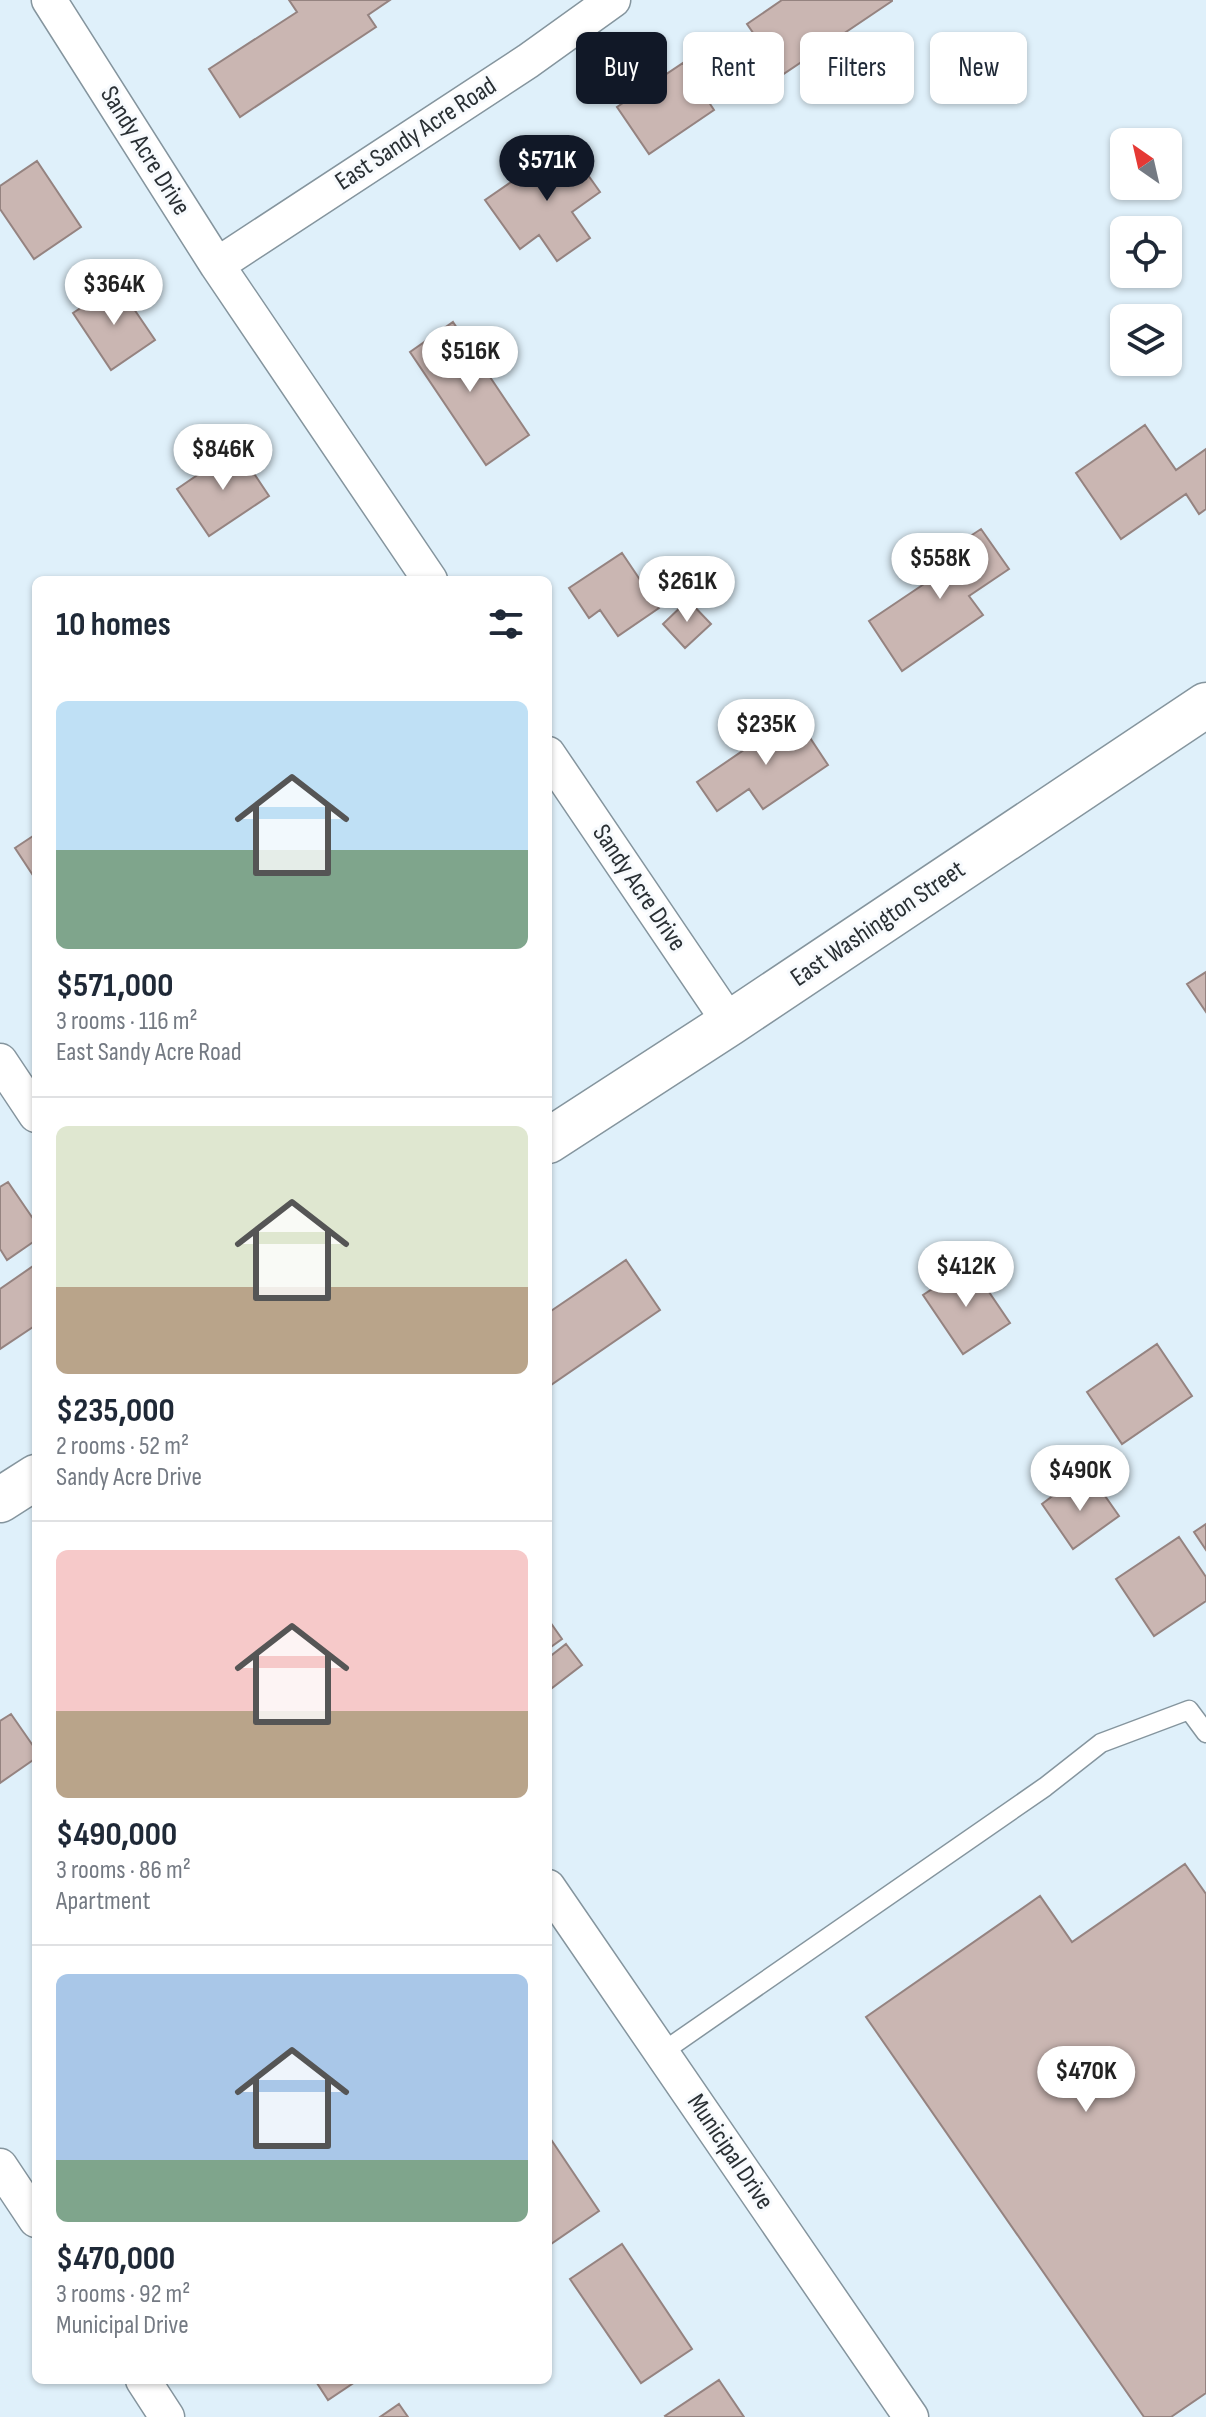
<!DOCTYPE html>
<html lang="en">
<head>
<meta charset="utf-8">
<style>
	body { margin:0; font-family:"Sofia Sans Condensed",sans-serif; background:#f2f2f3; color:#1f2937; height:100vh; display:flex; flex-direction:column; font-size:30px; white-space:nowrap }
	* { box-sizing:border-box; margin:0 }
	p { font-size:26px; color:#747a83 }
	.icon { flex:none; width:44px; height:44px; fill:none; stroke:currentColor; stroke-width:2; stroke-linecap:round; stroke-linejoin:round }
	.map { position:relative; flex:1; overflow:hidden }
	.drawer { position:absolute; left:32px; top:576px; width:520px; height:1808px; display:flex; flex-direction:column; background:#fff; border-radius:12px; box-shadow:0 2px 6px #0004 }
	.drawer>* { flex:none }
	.hud { position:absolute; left:576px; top:32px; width:510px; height:72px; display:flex; gap:16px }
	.needle { width:52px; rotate:326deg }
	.fabs { position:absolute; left:1110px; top:128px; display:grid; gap:16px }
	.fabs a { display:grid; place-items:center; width:72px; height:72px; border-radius:12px; background:#fff; box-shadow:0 2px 6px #0004; font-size:40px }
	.price { position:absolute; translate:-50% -68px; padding:0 18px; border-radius:28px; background:#fff; color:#222; font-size:26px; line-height:52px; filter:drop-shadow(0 2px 4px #0008) }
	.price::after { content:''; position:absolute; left:50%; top:48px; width:24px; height:18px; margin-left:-12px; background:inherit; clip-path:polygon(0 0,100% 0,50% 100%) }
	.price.active { background:#111827; color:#fff }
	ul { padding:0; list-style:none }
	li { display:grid; align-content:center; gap:16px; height:424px; padding:0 24px }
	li+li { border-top:2px solid #e0e1e3 }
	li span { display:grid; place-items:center; height:248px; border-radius:12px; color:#555 }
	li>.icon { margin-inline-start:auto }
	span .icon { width:144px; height:144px; fill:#fffc; stroke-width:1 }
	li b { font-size:34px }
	h2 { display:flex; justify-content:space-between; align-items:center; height:96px; padding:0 24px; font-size:34px }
	.pill { padding:0 28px; border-radius:12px; background:#fff; box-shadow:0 2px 6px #0004; font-size:28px; line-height:72px }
	.pill.active { background:#111827; color:#fff }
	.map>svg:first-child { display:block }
	.building { fill:#cab6b2; stroke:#958380; stroke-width:2 }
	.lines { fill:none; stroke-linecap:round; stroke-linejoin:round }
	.lane-casing { stroke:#85959e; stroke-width:21 }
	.street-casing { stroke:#85959e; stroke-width:37 }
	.primary-casing { stroke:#85959e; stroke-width:47 }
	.lane { stroke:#fff; stroke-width:18 }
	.street { stroke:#fff; stroke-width:34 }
	.primary { stroke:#fff; stroke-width:44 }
	.labels { text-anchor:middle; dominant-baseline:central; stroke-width:6; stroke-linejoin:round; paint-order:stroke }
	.street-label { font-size:26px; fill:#2a3034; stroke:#f7fafd }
</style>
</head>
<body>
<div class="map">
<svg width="1206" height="2417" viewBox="0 0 1206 2417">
	<rect width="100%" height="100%" fill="#dff0fa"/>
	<!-- building -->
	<path class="building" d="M289,0H390L368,15L376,27L240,117L209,69L297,12Z
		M782,0H892V1L782,75L747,24Z
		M683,63L714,110L649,154L617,107Z
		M566,144L600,192L572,212L590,238L557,261L539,235L520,249L485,200Z
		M37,161L81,227L34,259L0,209V186Z
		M117,284L155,340L111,370L73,313Z
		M453,322L529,435L486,465L410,352Z
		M1145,425L1176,470L1206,449V509L1199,514L1186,494L1121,539L1076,473Z
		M237,448L269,496L209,536L177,489Z
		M981,529L1009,569L969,596L983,615L902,671L869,621L927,582L919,570Z
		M622,553L659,608L618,636L600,610L589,618L569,588Z
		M688,600L711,624L685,648L663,624Z
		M795,715L828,765L763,809L749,789L717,811L697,782Z
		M36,834V880L15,848Z
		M1206,972V1012L1187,984Z
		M8,1182L36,1223V1240L7,1260L0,1249V1187Z
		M626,1260L660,1310L548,1387V1313Z
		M36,1264V1325L0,1349V1289Z
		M970,1264L1010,1323L963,1354L923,1295Z
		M1157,1344L1192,1396L1122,1444L1087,1392Z
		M1071,1482L1081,1498L1098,1486L1119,1516L1073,1549L1042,1504Z
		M1206,1524V1550L1194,1532Z
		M1179,1537L1206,1577V1601L1154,1636L1116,1579Z
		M548,1619L562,1639L548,1649Z
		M566,1644L582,1665L552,1688L548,1683V1658Z
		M11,1714L36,1750V1758L0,1783V1721Z
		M1185,1864L1206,1894V2393L1171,2417H1144L866,2017L1040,1896L1072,1942Z
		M548,2135L599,2211L548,2246Z
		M622,2244L692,2349L641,2383L570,2279Z
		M315,2380H358L328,2400Z
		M719,2380L744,2417H666L665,2416Z
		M399,2404L408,2417H380Z"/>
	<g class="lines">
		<defs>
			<path id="lane" d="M661,2053L1045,1787L1101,1743L1189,1710L1206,1733"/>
			<path id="street" d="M49,0L217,265L430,580
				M217,265L528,61L613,0
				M548,754L730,1023
				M0,1061L36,1115
				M548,1887L911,2417
				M0,2166L36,2220
				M143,2380L167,2417"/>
			<path id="primary" d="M548,1141L730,1023L1206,705
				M0,1500L36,1477"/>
		</defs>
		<!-- lane casing -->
		<use href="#lane" class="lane-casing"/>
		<!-- street casing -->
		<use href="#street" class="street-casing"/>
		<!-- primary casing -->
		<use href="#primary" class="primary-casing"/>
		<!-- lane -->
		<use href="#lane" class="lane"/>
		<!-- street -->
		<use href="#street" class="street"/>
		<!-- primary -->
		<use href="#primary" class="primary"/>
	</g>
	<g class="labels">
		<!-- street labels -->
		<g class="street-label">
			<text transform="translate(416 134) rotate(-33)">East Sandy Acre Road</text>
			<text transform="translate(145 151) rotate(58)">Sandy Acre Drive</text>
			<text transform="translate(639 888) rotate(56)">Sandy Acre Drive</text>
			<text transform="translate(878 924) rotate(-34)">East Washington Street</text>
			<text transform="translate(730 2152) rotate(56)">Municipal Drive</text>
		</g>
	</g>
</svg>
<div class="fabs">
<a><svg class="needle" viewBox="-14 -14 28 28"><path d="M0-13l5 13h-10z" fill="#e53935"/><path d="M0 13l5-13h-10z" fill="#747a83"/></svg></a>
<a><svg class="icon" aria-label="locate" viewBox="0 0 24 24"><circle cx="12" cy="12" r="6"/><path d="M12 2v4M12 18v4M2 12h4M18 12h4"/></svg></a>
<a><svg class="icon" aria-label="layers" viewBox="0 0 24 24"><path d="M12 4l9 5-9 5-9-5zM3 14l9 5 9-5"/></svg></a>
</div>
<b class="price active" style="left:547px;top:203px">$571K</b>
<b class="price" style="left:114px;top:327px">$364K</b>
<b class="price" style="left:470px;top:394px">$516K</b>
<b class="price" style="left:223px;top:492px">$846K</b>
<b class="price" style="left:940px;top:601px">$558K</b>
<b class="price" style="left:687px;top:624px">$261K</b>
<b class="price" style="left:766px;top:767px">$235K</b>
<b class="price" style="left:966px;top:1309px">$412K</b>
<b class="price" style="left:1080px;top:1513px">$490K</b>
<b class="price" style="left:1086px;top:2114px">$470K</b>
<div class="hud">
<a class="pill active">Buy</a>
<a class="pill">Rent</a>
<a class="pill">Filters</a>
<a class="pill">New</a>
</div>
<section class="drawer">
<h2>10 homes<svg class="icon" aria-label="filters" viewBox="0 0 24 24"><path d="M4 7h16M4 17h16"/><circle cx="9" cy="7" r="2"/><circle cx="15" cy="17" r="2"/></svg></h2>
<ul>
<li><span style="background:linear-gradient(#bfe0f5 60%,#7fa58c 0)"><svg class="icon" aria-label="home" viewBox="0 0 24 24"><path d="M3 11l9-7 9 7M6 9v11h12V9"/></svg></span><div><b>$571,000</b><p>3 rooms · 116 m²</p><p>East Sandy Acre Road</p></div></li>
<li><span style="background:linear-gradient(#dfe7d0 65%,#b9a48a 0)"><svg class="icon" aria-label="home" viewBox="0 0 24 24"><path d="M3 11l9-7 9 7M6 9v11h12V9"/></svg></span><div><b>$235,000</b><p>2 rooms · 52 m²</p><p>Sandy Acre Drive</p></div></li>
<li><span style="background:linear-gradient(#f6c9c9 65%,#b9a48a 0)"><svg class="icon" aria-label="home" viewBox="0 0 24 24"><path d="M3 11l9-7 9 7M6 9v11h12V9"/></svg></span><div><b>$490,000</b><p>3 rooms · 86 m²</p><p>Apartment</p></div></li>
<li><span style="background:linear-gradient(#a9c7e8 75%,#7fa58c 0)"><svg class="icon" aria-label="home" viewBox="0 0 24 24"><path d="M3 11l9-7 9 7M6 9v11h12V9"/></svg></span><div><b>$470,000</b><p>3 rooms · 92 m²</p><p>Municipal Drive</p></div></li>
</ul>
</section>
</div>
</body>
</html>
